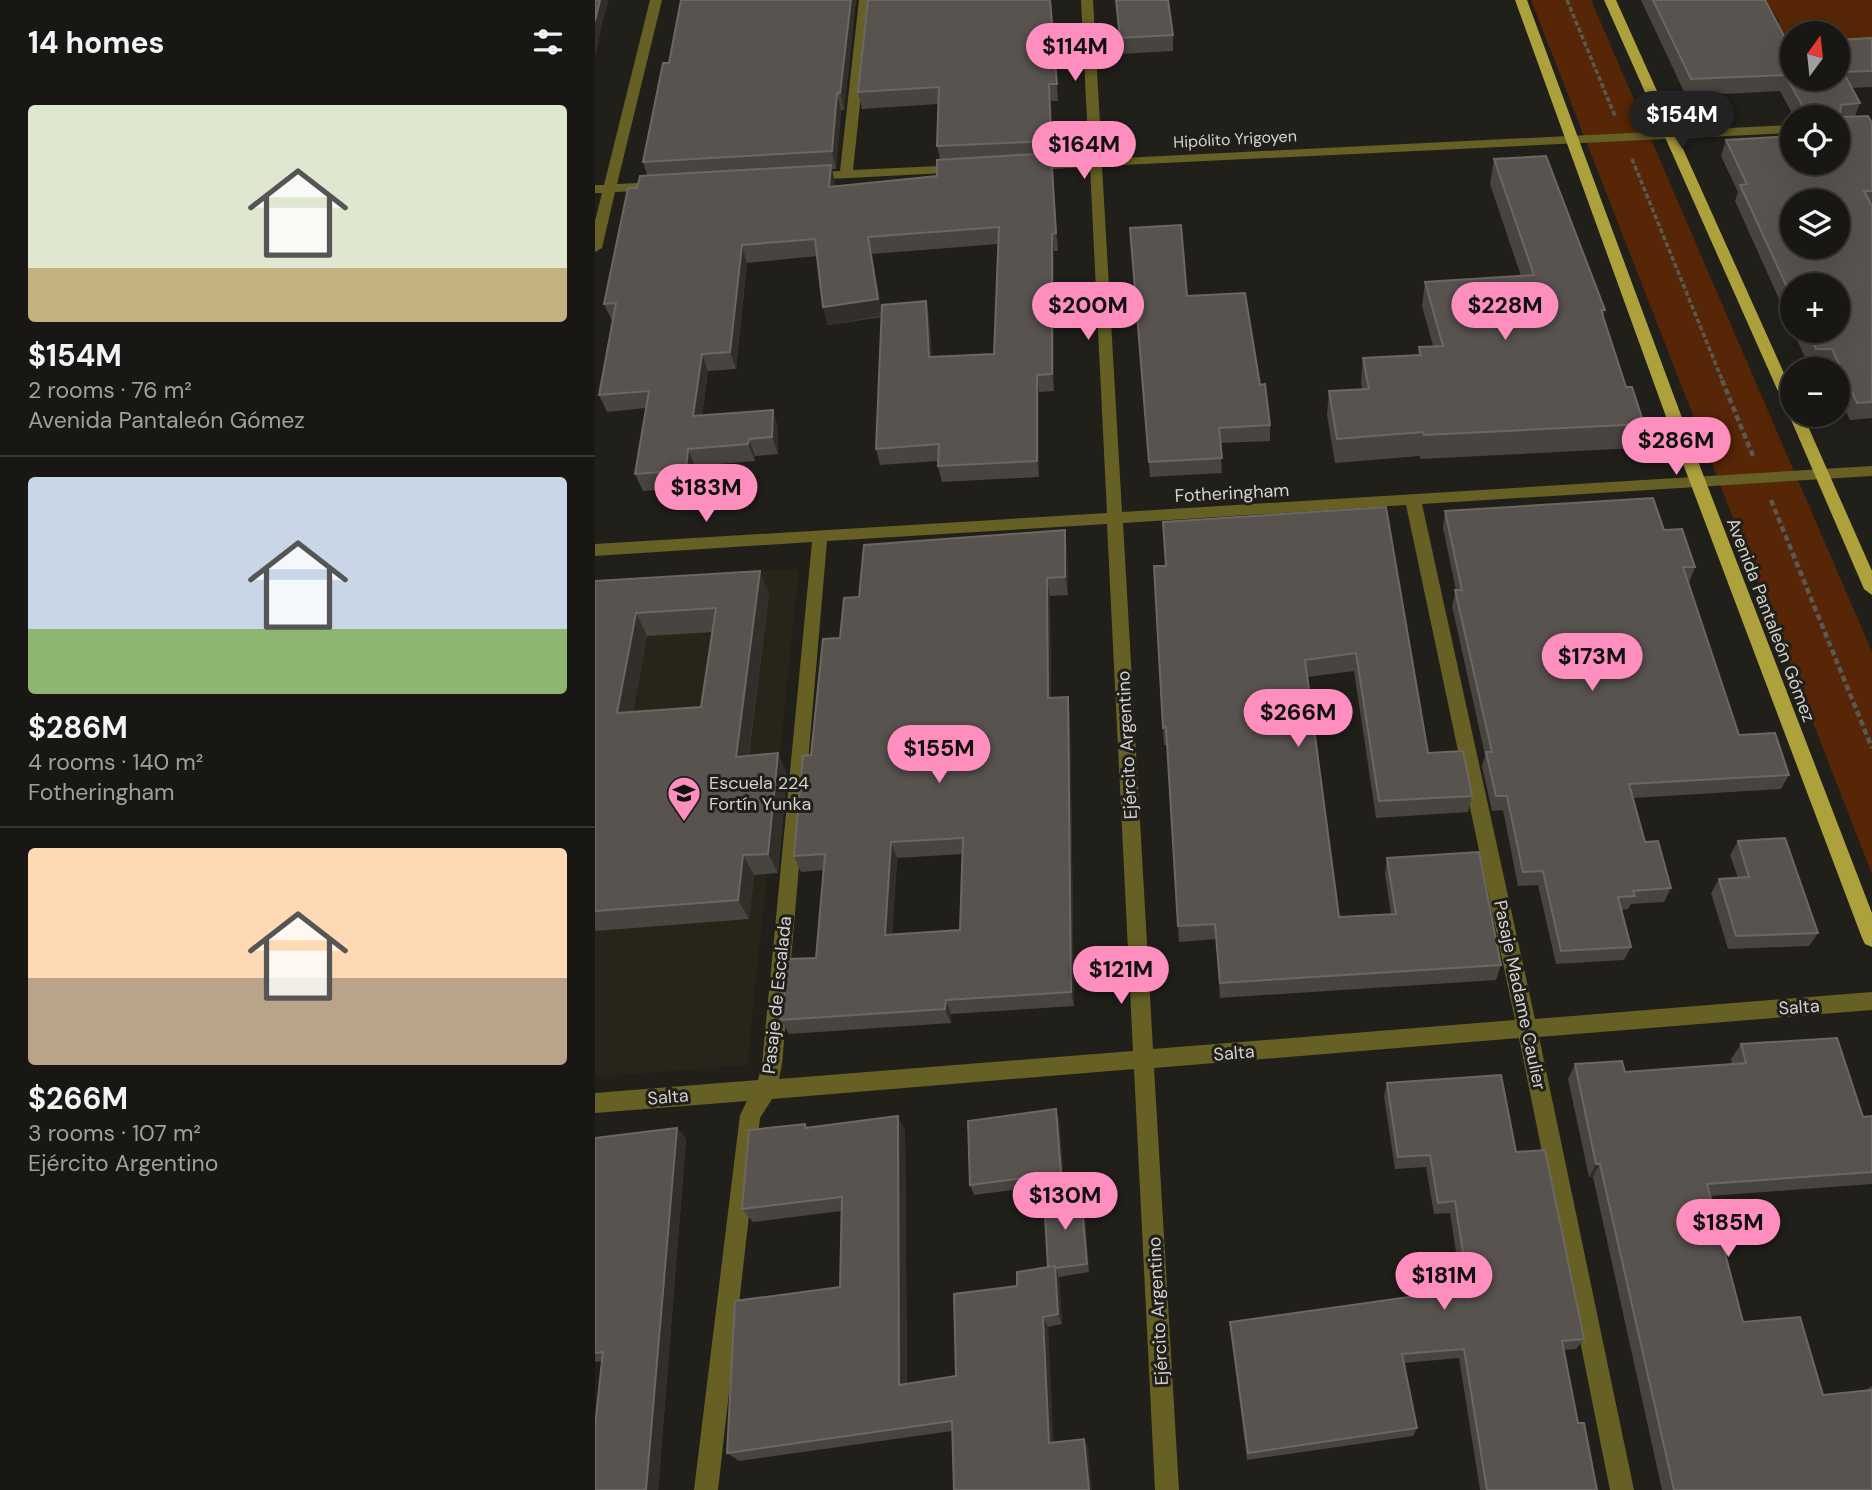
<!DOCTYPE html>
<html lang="en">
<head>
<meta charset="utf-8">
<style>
	body { margin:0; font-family:"DM Sans",sans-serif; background:#22201d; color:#f1f3f6; height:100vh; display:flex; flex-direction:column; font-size:26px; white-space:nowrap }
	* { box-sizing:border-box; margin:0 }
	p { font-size:23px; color:#9f9fa0 }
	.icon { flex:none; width:38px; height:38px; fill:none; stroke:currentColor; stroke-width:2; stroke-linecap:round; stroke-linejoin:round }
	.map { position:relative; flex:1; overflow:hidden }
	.panel { display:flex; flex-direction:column; background:#191714; width:595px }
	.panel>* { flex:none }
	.needle { width:46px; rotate:15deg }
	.controls { position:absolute; left:1185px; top:21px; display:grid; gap:14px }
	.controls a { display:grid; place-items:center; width:70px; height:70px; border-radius:50%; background:#191714; box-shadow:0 7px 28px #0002,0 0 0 2px #373634; font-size:35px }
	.price { position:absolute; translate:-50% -60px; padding:0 16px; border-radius:24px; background:#fe8ebd; color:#111; font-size:23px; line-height:46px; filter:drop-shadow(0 2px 4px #0008) }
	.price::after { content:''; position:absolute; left:50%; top:42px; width:21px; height:16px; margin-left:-10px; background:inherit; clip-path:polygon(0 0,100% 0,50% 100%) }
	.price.on { background:#222; color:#fff }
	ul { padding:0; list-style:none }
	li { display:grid; align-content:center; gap:14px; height:371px; padding:0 28px }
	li+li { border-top:2px solid #373634 }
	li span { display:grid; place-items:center; height:217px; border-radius:7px; color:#555 }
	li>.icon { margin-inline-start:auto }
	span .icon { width:126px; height:126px; fill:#fffc; stroke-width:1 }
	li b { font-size:30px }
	h2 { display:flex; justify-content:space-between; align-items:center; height:84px; padding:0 28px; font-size:30px }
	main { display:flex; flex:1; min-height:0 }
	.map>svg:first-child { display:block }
	.built { fill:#292419 }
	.green { fill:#562606 }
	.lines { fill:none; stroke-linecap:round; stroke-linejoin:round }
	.path-far1 { stroke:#5a5854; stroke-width:3.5; stroke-dasharray:5 2.5; stroke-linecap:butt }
	.path { stroke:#5a5854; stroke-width:4.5; stroke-dasharray:6 3.5; stroke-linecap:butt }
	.minor { fill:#676024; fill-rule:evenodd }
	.major { fill:#ada13b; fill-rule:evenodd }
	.wall { fill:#484440; fill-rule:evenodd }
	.shaded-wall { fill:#322f2a }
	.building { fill:#58534f; stroke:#6b6763; stroke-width:2; fill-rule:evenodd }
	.labels { text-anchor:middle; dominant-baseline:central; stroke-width:6; stroke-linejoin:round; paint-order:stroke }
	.far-street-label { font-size:16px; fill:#d4d2cf; stroke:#211f1a }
	.street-label { font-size:18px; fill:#d4d2cf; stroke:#211f1a }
	.poi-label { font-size:18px; fill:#d4d2cf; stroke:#211f1a; text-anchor:start }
</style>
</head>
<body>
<main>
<section class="panel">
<h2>14 homes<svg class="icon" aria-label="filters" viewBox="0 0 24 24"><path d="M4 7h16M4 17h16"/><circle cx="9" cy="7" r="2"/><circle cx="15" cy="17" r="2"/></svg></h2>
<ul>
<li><span style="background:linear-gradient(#dfe7d0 75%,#c2b280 0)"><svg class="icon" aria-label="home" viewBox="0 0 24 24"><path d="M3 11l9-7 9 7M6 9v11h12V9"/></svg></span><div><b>$154M</b><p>2 rooms · 76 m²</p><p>Avenida Pantaleón Gómez</p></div></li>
<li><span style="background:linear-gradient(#c9d6e8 70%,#8fb573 0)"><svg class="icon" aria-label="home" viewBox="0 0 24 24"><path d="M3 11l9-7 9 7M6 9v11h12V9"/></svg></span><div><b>$286M</b><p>4 rooms · 140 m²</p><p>Fotheringham</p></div></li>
<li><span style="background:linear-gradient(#ffd9b3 60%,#b9a48a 0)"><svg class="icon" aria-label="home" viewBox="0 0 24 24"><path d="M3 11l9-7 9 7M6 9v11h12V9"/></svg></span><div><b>$266M</b><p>3 rooms · 107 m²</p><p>Ejército Argentino</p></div></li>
</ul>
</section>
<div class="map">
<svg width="1277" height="1490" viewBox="0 0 1277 1490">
	<rect width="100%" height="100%" fill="#211f1a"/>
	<!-- built -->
	<path class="built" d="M204,569L152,1065L0,1077V582Z"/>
	<!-- green -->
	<path class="green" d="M936,0H996L1277,652V874Z
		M1170,0H1277V45H1243L1242,33H1197V46L1117,25L1185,23Z"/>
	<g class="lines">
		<!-- path-far1 -->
		<path class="path-far1" d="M972,0L1020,116
			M1037,159L1128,382"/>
		<!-- path -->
		<path class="path" d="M1127,380L1158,456
			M1176,500L1277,748"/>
		<!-- minor -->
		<path class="minor" d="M55,0H67L22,184L64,182L70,186L64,190L20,192L7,248L0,252V221L7,193H0V185H9Z
			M264,0H276L258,170L365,165L371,169L369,172L215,180L209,176L215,172L245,171Z
			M486,0H498L507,159L1197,125V133L507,166L527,512L1277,466V476L827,504L940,1019L1277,992V1010L944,1037L1039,1490H1015L924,1038L559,1068L584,1490H560L539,1069L177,1099L165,1118L123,1490H99L145,1115L152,1101L0,1113V1093L163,1080L167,1064L217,542L0,556V544L512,513L495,167L435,170L429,166L435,162L494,159ZM811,505L920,1020L558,1049L528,523ZM512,524L538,1051L184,1079L187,1064L232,541Z"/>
		<!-- major -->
		<path class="major" d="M920,0H932L1106,469L1277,913V947L1270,944L1267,938L1090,469Z
			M1009,0H1021L1197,391V415H1208L1277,571V595L1269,589L1194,415L1196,412L1190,407Z"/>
	</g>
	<!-- wall -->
	<path class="wall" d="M261,0L249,110H246L241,169H237L240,183V186L342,176L345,159L342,146L343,104L267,109L263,92L456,0L463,101H456L457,158L463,251H459V391L444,392V477L347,482L343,466V461L285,465L281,449L287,317L233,325L228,307L222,256L152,263L141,369L113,371L107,415L183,427V454L160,456V461L100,466L98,487L48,491L40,474L51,408L12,412L4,395L18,321H17L9,304L42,188L52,175L48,162L74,63ZM403,244L399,354L337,357L334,318L331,301L287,316L277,254Z
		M521,0L578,35V51L526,54Z
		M1046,0H1170L1197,79L1277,38V87L1257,88L1265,103L1260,116L1277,123V418L1255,420L1242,393V369H1232L1230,365L1214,366L1198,331H1242L1197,285V328L1140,201L1143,192L1126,156L1131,140L1197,163L1242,117H1199L1185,91L1091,96Z
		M899,159L1010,310L1008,317L1031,387L1049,424L1042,448L825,459V456L740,463L732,415L734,391L767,389L766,382L768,358L823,355L824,347L838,346L827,306L830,282L926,276L895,184Z
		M535,228L665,385L675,425V441L625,443L627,473L555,477Z
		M791,507L833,753L877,796L873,812L781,818L759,671L712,677L744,917L796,914L790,874L792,858L906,965L901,980L625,998L621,939L584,942L572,745H569L568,728Z
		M850,511L1069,530L1100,567L1094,583H1093L1144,735L1194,775L1186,789L1038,798L1050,842L1076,888L1069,902L1036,904L1033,909L1026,910L1036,947L1029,960L961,964L943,885L923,886L908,810L897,811L887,767L890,755L857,606L861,590L848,528Z
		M470,530L472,549L473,595L455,596L456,698L475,714L479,1006L356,1014V1023L194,1034L186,1020L221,958L229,870L206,872L199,856L216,755L245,638L264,597ZM367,854L365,930L297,935L302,858Z
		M0,581L174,594L154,756L192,774L183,873L159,875L154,919L0,931ZM118,632L106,707L38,712L52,636Z
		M1143,841L1223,933L1214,946L1133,949L1116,893L1124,879L1143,878L1135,855Z
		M1146,1044L1268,1117L1277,1116V1184L1115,1196L1148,1322L1228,1395L1270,1391L1277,1386V1490H1067L998,1177H994L973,1079L980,1064L1030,1072L1137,1064L1136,1059Z
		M792,1083L921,1152L989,1339L981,1349L968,1350L983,1423L1002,1490H885L864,1358L809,1363L822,1428L818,1436L652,1460L636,1332L635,1322L837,1294L836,1284L840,1274L864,1272L855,1213L839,1214L831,1167L800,1169L789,1096Z
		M464,1120L469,1183L379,1195L375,1185Z
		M210,1124L213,1127L310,1130L312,1384L361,1376L422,1286L453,1267L489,1205L494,1272L464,1277L467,1324L453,1327L458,1443L493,1447L357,1431L144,1461L132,1453L245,1287L246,1211L158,1222L147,1209Z
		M82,1128L91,1139L63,1490L7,1361L0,1362V1138Z"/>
	<!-- shaded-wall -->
	<path class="shaded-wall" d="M5,0H14L7,24L0,59V21Z
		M256,0H261L249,110L245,93Z
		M454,84L456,101L458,158L456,141Z
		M242,93L246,110L241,169L237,151Z
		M456,153L458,171L463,251L461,233Z
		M236,165L240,183L238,204L234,187Z
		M457,234L459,251V391L457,374Z
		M273,237L277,254L287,316L233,325L228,307Z
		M147,245L152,263L141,369L135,352Z
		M331,301L334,318L338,374L334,357Z
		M107,354L113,371L105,433L98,416Z
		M442,375L444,392V477L442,461Z
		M178,410L183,427V454L177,437Z
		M154,439L160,456V461L153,444Z
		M93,449L100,466L98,487L91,470Z
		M470,530L472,549L473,595L470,577Z
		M165,571L174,594L151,777L141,757Z
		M452,578L455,596L456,715L453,698Z
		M41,613L52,636L34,734L22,713Z
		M473,697L475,714L479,1006L476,992Z
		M183,753L192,774L183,873L173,854Z
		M296,842L302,858L296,950L290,935Z
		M148,855L159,875L154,919L143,900Z
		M351,1000L356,1014V1023L350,1009Z
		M461,1109L464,1120L469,1183L466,1173Z
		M303,1116L310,1130L312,1394L304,1385Z
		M82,1128L91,1139L63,1490H51Z
		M1001,1164H1005L998,1177H994Z
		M486,1195L489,1205L494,1272L492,1264Z
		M460,1266L464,1278L467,1324L463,1314Z
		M448,1317L453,1327L459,1451L454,1443Z
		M489,1439L493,1447L497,1490H494Z"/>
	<!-- building -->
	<path class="building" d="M0,0H5L0,21Z
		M86,0H256L245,93H242L237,151L48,162L68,63H74Z
		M273,0H455L462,84H454L456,141L342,146L344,87L263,92Z
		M521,0H573L578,35L525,38Z
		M1058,0H1170L1189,36H1197V79H1242V40L1277,38V71L1248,72L1265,103L1246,105L1245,115L1248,117L1273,116L1277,123V191H1269L1277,206V402L1262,403L1237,349H1221L1212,331H1242V285H1197V298L1145,185L1152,184L1131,140L1197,136V163H1242V117H1214L1190,75L1096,79ZM1197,201H1242V247H1197Z
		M456,153L461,233L457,234V374L442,375V461L343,466L344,444L281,449L287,305L331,301L334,357L399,354L404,227L273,237L283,299L228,307L220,239L147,245L135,352L107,354L98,416L178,410L177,437L154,439L153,444L93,449L91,470L40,474L54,391L4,395L21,303L9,304L33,188H42L45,176L236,165L234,187L342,176V160Z
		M951,156L1010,310H1006L1031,387H1037L1049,424L829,435L828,432L742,439L734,391L774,389L768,358L826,355L824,347L848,346L830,282L939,275L899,159Z
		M586,225L592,296L650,293L665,385L670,384L675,425L624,428L627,458L554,462L535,228Z
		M1058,498L1069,530L1087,529L1100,567H1088L1144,735L1180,733L1194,775L1034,784L1050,842L1063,841L1076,888L1038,891L1040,896L1023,897L1036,947L966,951L948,871L928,872L912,796H901L891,752H897L860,590H867L850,511Z
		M791,507L833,753L868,751L877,796L784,801L761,653L710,660L744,917L801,914L792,858L884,852L906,965L625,983L620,924L583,926L571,727L568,728L559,566H571L568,522Z
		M470,530V577L452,578L453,698L473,697L476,992L351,1000L350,1009L186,1020L193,959L221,958L230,854L199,856L208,756L216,755L228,639L245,638L249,598L264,597L269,545ZM368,838L365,930L290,935L296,842Z
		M165,571L141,757L183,753L173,854L148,855L143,900L0,911V581ZM121,608L106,707L22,713L41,613Z
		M1190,838L1223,933L1141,936L1124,879L1154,877L1143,841Z
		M1242,1038L1268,1117L1277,1116V1172L1112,1184L1148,1322L1205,1317L1228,1395L1277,1390V1490H1079L1005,1164H1001L980,1064L1027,1061L1030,1072L1151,1063L1146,1044Z
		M906,1075L921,1152L950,1150L989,1339L967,1341L983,1423H989L1002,1490H892L869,1349L807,1354L822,1428L653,1453L635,1322L843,1293L840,1274L871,1272L860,1201L843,1203L835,1155L803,1157L792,1083Z
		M461,1109L466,1173L375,1185L373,1121Z
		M303,1116L304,1385L361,1376L359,1294L422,1286V1272L460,1266L463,1314L448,1317L454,1443L489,1439L494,1490H359L357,1421L132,1453L140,1301L245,1287L247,1197L147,1209L154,1130L210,1124V1128Z
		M82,1128L51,1490H0V1426L8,1352L0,1353V1138Z
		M486,1195L492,1264L460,1268V1266L453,1267L449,1199Z"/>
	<!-- icons -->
	<defs>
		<symbol id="school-pin" viewBox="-11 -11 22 30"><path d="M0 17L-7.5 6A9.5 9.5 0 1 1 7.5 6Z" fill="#fe8ebd" stroke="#211f1a"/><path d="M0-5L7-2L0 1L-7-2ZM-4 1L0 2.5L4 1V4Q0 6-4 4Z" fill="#111"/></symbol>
	</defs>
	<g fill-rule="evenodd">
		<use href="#school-pin" x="70" y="774" width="38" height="52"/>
	</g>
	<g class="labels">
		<!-- far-street labels -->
		<g class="far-street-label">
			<text transform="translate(640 139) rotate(-3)">Hipólito Yrigoyen</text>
		</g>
		<!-- street labels -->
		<g class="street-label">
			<text transform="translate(637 493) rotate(-3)">Fotheringham</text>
			<text transform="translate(1176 620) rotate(69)">Avenida Pantaleón Gómez</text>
			<text transform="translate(532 745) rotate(-93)">Ejército Argentino</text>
			<text transform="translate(182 995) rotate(-84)">Pasaje de Escalada</text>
			<text transform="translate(925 995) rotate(78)">Pasaje Madame Caulier</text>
			<text transform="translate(1204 1007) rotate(-4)">Salta</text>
			<text transform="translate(639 1053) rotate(-5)">Salta</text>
			<text transform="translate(73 1097) rotate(-5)">Salta</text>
			<text transform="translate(563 1311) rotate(-93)">Ejército Argentino</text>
		</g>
		<!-- poi labels -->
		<g class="poi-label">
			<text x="114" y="783">Escuela 224<tspan x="114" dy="21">Fortín Yunka</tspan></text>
		</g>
	</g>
</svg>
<div class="controls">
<a><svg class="needle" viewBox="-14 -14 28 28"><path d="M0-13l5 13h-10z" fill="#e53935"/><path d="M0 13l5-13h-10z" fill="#9f9fa0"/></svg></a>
<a><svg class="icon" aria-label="locate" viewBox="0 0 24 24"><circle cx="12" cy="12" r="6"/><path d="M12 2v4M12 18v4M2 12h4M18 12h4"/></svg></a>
<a><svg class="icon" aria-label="layers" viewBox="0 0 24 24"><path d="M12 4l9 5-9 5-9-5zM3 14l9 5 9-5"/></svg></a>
<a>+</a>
<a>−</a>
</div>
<b class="price" style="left:480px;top:83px">$114M</b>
<b class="price on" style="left:1087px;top:151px">$154M</b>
<b class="price" style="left:489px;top:181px">$164M</b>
<b class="price" style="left:493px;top:342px">$200M</b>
<b class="price" style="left:910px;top:342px">$228M</b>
<b class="price" style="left:1081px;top:477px">$286M</b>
<b class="price" style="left:111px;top:524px">$183M</b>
<b class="price" style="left:997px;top:693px">$173M</b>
<b class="price" style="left:703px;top:749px">$266M</b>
<b class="price" style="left:344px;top:785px">$155M</b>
<b class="price" style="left:526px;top:1006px">$121M</b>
<b class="price" style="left:470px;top:1232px">$130M</b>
<b class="price" style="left:1133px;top:1259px">$185M</b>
<b class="price" style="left:849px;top:1312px">$181M</b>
</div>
</main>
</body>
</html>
